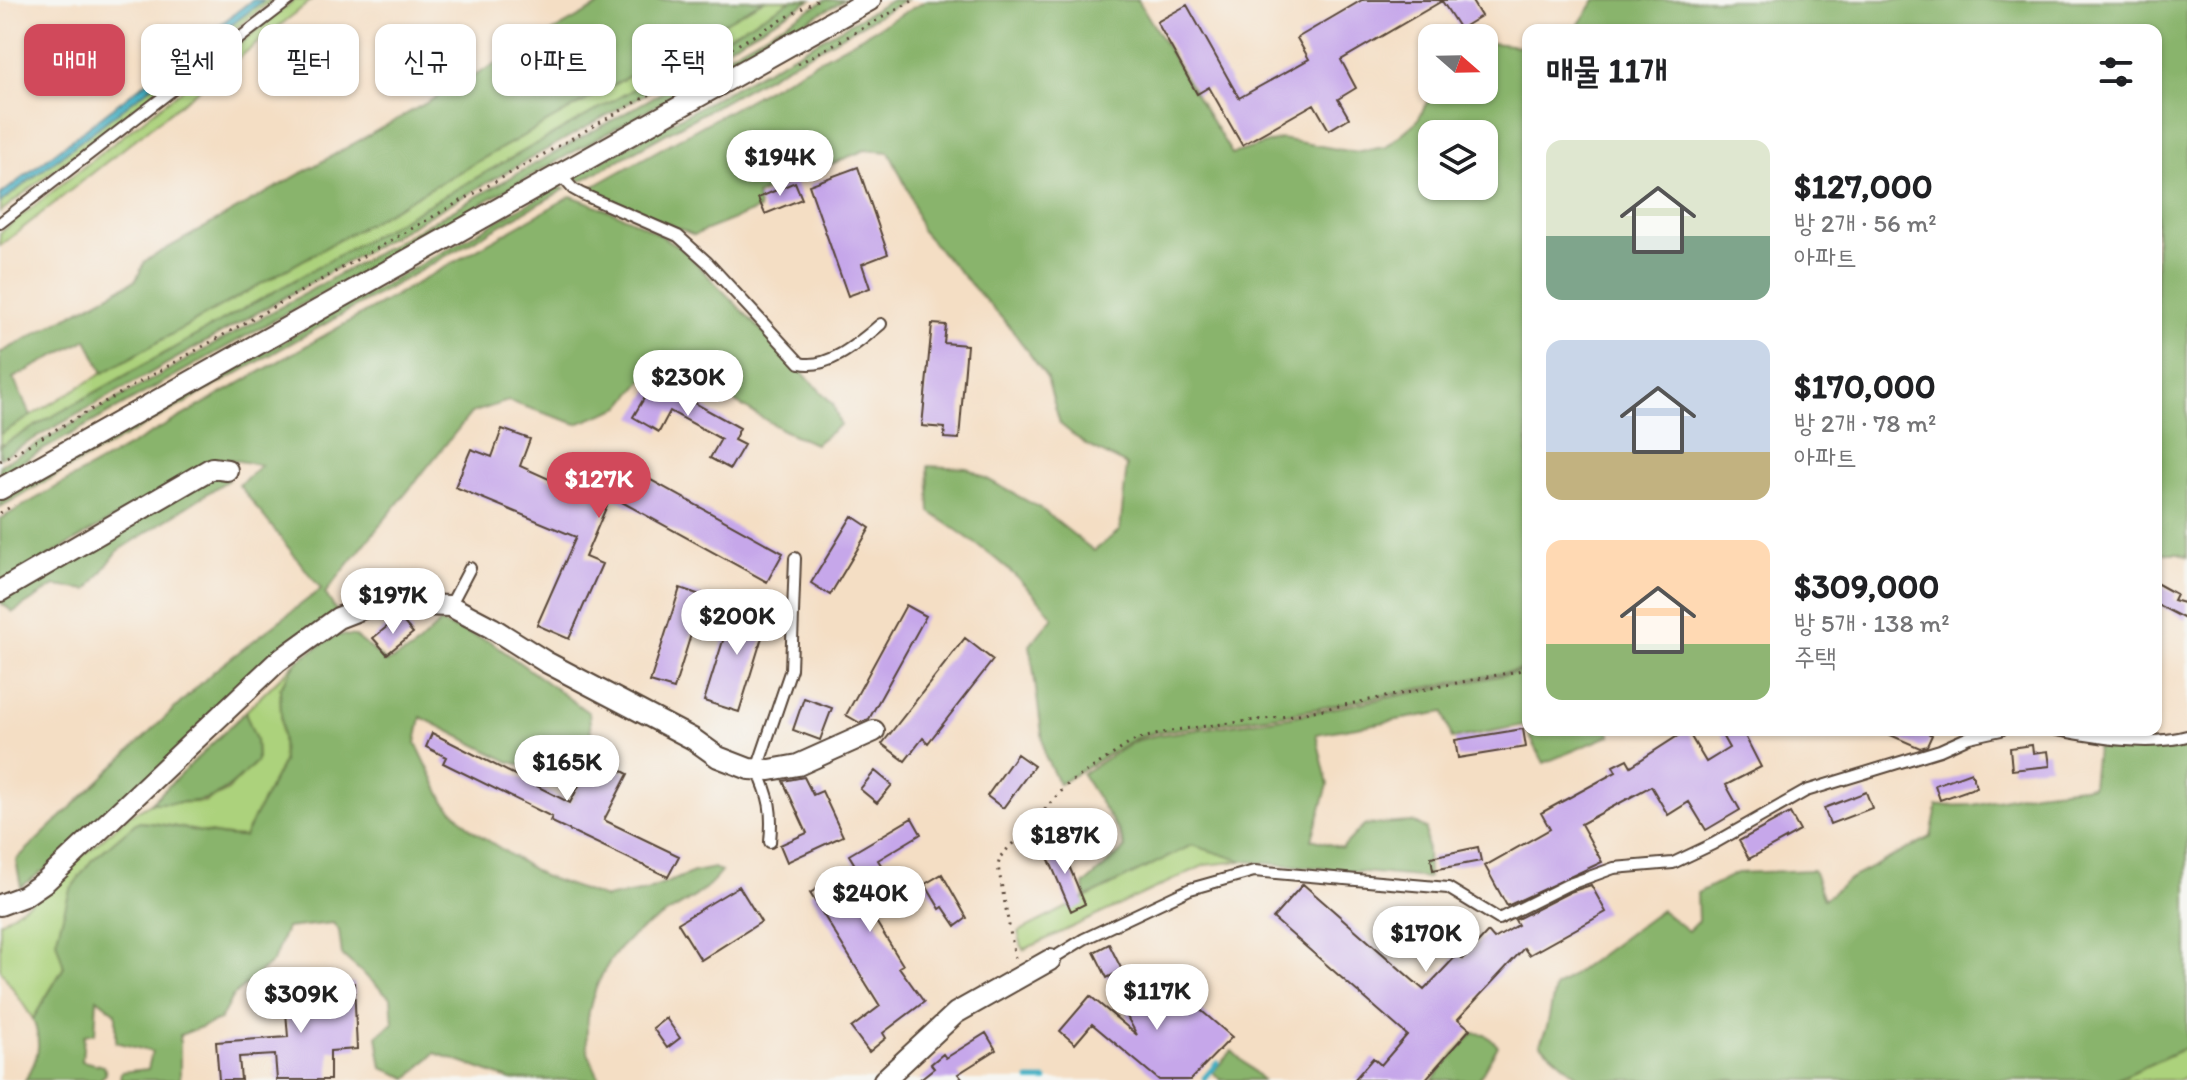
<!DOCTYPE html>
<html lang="ko">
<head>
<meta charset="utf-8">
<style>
	body { margin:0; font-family:Itim,"Poor Story",sans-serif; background:#f2f2f2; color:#202124; height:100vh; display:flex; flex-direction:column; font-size:30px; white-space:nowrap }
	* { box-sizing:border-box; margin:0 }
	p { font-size:26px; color:#757577 }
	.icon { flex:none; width:44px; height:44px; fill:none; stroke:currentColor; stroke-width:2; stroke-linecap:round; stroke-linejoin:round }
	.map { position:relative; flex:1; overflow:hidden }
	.side { position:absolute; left:1522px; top:24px; width:640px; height:712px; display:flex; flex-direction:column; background:#fff; border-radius:16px; box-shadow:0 2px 6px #0004 }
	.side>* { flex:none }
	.banner { position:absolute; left:24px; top:24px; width:760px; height:72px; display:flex; gap:16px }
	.needle { width:52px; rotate:110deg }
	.fabs { position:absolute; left:1418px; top:24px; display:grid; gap:16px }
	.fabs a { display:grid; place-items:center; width:80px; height:80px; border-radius:16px; background:#fff; box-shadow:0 2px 6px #0004; font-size:40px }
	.price { position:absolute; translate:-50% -68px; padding:0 18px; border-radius:28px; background:#fff; color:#222; font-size:26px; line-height:52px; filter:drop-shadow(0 2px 4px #0008) }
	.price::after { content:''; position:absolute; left:50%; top:48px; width:24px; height:18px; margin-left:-12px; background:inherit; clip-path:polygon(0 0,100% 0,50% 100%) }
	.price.active { background:#d1495b; color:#fff }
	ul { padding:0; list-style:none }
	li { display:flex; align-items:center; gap:24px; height:200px; padding:0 24px }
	li span { display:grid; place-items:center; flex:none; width:224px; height:160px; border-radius:16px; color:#555 }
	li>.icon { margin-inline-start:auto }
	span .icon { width:96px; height:96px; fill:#fffc; stroke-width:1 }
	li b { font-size:34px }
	h2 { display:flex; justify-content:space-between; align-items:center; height:96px; padding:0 24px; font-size:34px }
	.tag { padding:0 28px; border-radius:16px; background:#fff; box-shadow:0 2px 6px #0004; font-size:28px; line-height:72px }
	.tag.active { background:#d1495b; color:#fff }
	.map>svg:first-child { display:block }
	.green { fill:#acd27c; stroke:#747e4d; stroke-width:2 }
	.forest { fill:#89b46c; stroke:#626f45; stroke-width:2; fill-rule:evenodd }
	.water { fill:#44afc3; stroke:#406c70; stroke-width:2 }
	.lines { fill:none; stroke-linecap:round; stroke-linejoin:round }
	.stream { stroke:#44afc3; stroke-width:5 }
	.building { fill:#c6a7ea }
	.service-casing { stroke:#574537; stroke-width:14 }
	.minor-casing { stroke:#574537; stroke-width:24 }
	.path { stroke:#574537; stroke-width:3; stroke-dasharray:2 6; stroke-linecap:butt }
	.service { stroke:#fff; stroke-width:10 }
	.minor { stroke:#fff; stroke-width:20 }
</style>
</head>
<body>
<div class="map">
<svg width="2187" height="1080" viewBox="0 0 2187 1080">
	<rect width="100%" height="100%" fill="#f6f6f2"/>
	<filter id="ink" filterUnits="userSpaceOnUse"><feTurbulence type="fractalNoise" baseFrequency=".0125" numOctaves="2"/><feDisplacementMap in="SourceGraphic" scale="16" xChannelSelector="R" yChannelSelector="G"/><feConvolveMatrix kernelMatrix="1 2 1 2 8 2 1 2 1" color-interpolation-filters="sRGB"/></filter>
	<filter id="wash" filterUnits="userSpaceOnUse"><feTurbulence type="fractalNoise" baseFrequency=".006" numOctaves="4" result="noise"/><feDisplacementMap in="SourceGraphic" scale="32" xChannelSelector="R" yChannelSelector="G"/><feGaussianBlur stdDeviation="1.8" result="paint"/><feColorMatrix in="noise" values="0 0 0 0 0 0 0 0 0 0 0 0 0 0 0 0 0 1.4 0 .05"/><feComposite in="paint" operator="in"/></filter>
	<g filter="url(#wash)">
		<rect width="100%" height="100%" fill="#f4dec4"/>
		<!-- green -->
		<path class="green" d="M264,0H272L0,212V203Z
			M295,0H312L0,246V233Z
			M764,0H792L0,446V434L103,373Z
			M298,660L280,688L283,762L244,837C207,836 173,823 137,822L120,838L57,940L64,967L33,1019L0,969V922L32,901L128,816L151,803L204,802L227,791L257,761L256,740L245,712Z
			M1192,844L1243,861L1205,865L1023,950L1018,932Z
			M2187,1047V1076L2178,1080H2116Z"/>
		<!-- forest -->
		<path class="forest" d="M609,0H764L103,373L87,339L13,378L31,416L0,434V353L136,280L145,261Z
			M792,0H811L0,458V446Z
			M826,0H844L0,474V465Z
			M892,0H906L581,181L575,176Z
			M927,0H1138L1232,154L1281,139L1354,152L1386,147L1417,121L1434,90H1484V46L1492,43L1528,47V665L1518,670L1288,714L1156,732L1134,739L1059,784L1045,756L1030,645L1053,617C1020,573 975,542 930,512L928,466L967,468L1040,508L1094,551L1120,530L1127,465L1086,445L1060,424L1047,378L1009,326L921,230L909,192L889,152L865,150L757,195L759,209L694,235L587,190ZM1432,134H1484V186H1432Z
			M1595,0H2187V557L2179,553H2156V30H1575Z
			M558,187L565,189L0,507V501Z
			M571,196C612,211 650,225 685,252L833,404L840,425L815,444L783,430L661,358L621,407L577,424L508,401L471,413L325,593L337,612L44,870L21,887L16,860L214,671L321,589L239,485L261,465L228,459L211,461L0,585V519Z
			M215,475L228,480L118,551L88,590L55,586L13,612L0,602L114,531Z
			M440,623L491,642L589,713L591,734L574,753L542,770L510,762L421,717L416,743L444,801L472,830L543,876L605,898L646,891L694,872L714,868L721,872C696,904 660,913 630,938C601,964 584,1006 587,1045C587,1056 596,1069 600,1080H511L435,1053L408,1078L382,1068L377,1036L393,1023L391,998L342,955L339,931L333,923L286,928L273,961L232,997L220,1020L180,1035V1080H120L121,1072L148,1069L152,1052L116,1042V1013L97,998L95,1033L84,1035L82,1061L104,1066L106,1074L99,1080H25C39,1058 42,1044 33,1019L64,967L56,941L70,890L91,861L137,822C174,823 207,837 244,837L283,762L280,688L298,660L337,635L355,636L387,662L412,650Z
			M1528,668V730H1608L1611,735L1544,763L1524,725L1452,739L1444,712L1316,734L1328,785L1312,839L1342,848L1364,825L1413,822L1426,829L1428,878L1243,861L1192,845L1085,898L1084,885L1125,848L1119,832L1082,774L1135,741L1157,735L1289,717L1519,672Z
			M245,712L256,740L257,761C213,804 211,802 151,803Z
			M2096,748L2187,749V1047L2116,1080H1582L1540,1044L1547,1027L1555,988L1661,910L1688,931L1698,921L1697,893L1737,873L1813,870L1824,899L1851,878L1931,837L1937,806L1973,805L2035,792L2092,786Z
			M1473,1033L1485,1034L1498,1046L1478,1080H1432Z
			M1232,1051L1263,1080H1221L1212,1072Z"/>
		<!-- water -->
		<path class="water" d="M252,0H264L0,203V195Z"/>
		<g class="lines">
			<!-- stream -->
			<path class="stream" d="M1204,1078L1217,1063
				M1029,1080H1046"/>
		</g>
		<g id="blocks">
			<!-- building -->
			<path class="building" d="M1362,0H1471L1481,16L1460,29L1442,1L1341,60L1356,88L1338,99L1349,118L1329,130L1314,104L1242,145L1209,87L1197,94L1157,22L1187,5L1239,98L1309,59L1297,38Z
				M858,167L888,254L862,264L870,288L848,296L809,185Z
				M795,182L802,199L765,214L758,198Z
				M932,324L946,325L944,343L967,345L959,439L944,438L945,428L922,426Z
				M659,373L684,388L680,395L740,428L734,440L744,445L730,469L710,458L721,439L670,411L659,432L633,417Z
				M502,429L530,439L520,466L591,498L613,459L783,553L767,582L611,496L585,557L602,564L569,639L537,625L576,537L455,487L471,449L492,457Z
				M852,516L870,528L830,595L811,583Z
				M2156,583L2176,594L2173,600L2187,604V620L2156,604Z
				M680,588L703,596L674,689L650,682Z
				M749,602L771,608L739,712L704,701L733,609L745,612Z
				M906,605L926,616L869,719L860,723L846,715Z
				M399,617L413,633L387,654L373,638Z
				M965,638L993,660L928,743L923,738L905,761L882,744Z
				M804,698L832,708L820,740L793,730Z
				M1523,729L1526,747L1458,758L1455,740Z
				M1687,730L1706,762L1729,748L1719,730H1742L1761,767L1726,785L1740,810L1706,830L1689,802L1668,815L1651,786L1581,824L1602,862L1507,906L1485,866L1550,829L1541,813L1616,772L1613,766L1627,759L1631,766Z
				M1879,730H1920L1932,735L1927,746L1920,748Z
				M432,733L570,803L594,756L628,774L604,820L679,856L668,877L550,821L552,817L443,763L446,757L426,747Z
				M2032,745L2033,753L2048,751L2050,766L2012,770L2010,748Z
				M1017,754L1034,766L1003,808L987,796Z
				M875,771L892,785L877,803L860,789Z
				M1971,772L1977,787L1940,800L1935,785Z
				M804,777L813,795L822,791L843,836L787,862L780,845L807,833L783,781Z
				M1866,792L1872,808L1830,824L1824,808Z
				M1790,813L1800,831L1749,859L1739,841Z
				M912,818L921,834L878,860L891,881L862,899L903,965L899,967L924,1002L883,1033L886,1038L869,1052L851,1028L880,1006L810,893L855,865L849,855Z
				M1059,842L1085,904L1071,911L1044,848Z
				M1478,847L1481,861L1433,870L1431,857Z
				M942,874L967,918L956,926L943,907L940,909L925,884Z
				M1303,884L1424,990L1458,954L1463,959L1488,932L1494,939L1518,925L1515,920L1570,892L1591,885L1606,912L1529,955L1524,948L1458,1019L1470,1029L1425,1080H1354L1373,1058L1381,1065L1407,1035L1273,918Z
				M739,886L761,922L701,960L678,923Z
				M1109,944L1122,970L1107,978L1094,952Z
				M1161,976L1232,1037L1190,1080H1159L1092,1024L1075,1044L1060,1031L1090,996L1137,1035L1126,1015Z
				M354,983L357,1049L330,1051V1080H277L275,1055L239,1057L241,1080H219L216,1042L288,1037L284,987Z
				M666,1018L680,1038L667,1048L653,1028Z
				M986,1033L996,1050L958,1074L963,1080H919L934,1068L931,1064L943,1054L946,1058Z"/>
		</g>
	</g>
	<g filter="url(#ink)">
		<use href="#blocks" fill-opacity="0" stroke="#574537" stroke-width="2"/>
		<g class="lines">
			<defs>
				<path id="service" d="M559,173L573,189L582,194L678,236L707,262L800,363C829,370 860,341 881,324
					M0,223L289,0
					M450,606L470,568
					M2057,730C2095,737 2149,747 2187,736
					M770,842C773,811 770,797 757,769L791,669L795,558
					M1050,960L1084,939L1190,889L1254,871L1448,888L1499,919L1567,885L1614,868L1673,863L1713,844L1806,791L1940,750L1969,737L2001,730"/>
				<path id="minor" d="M0,489L870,0
					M0,591L212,468L227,470
					M0,905L24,896L46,881L277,662L338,618L366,607L392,604L450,606L492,628L546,662L693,739L718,757L749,769L770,770L798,765L874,731
					M884,1080L956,1013L1050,960"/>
			</defs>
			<!-- service casing -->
			<use href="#service" class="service-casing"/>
			<!-- minor casing -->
			<use href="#minor" class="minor-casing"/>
			<!-- path -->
			<path class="path" d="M798,64L914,0
				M0,461L817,0
				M0,513L14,505
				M1015,958L998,866L1000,857L1069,783L1135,740L1175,730L1288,716L1518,671L1528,666"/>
			<!-- service -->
			<use href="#service" class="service"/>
			<!-- minor -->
			<use href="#minor" class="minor"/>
		</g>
	</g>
</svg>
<div class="fabs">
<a><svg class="needle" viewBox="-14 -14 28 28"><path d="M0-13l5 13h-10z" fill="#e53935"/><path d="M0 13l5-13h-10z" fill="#757577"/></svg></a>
<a><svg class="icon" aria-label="layers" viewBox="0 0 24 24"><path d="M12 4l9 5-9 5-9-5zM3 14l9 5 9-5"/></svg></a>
</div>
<b class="price" style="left:780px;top:198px">$194K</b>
<b class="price" style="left:688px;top:418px">$230K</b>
<b class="price active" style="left:599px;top:520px">$127K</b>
<b class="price" style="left:393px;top:636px">$197K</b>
<b class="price" style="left:737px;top:657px">$200K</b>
<b class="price" style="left:567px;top:803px">$165K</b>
<b class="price" style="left:1065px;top:876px">$187K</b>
<b class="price" style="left:870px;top:934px">$240K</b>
<b class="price" style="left:1426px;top:974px">$170K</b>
<b class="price" style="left:1157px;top:1032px">$117K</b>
<b class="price" style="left:301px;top:1035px">$309K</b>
<div class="banner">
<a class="tag active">매매</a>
<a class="tag">월세</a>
<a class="tag">필터</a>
<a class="tag">신규</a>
<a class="tag">아파트</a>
<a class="tag">주택</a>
</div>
<section class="side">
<h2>매물 11개<svg class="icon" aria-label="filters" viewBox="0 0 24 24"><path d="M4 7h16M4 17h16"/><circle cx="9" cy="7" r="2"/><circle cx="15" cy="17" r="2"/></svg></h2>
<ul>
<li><span style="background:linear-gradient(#dfe7d0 60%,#7fa58c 0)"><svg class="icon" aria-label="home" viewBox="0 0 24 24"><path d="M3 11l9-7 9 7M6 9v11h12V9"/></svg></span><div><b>$127,000</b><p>방 2개 · 56 m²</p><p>아파트</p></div></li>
<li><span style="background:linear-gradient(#c9d6e8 70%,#c2b280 0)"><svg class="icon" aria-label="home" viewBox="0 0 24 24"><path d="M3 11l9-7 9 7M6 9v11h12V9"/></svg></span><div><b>$170,000</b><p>방 2개 · 78 m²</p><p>아파트</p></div></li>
<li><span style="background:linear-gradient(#ffd9b3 65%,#8fb573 0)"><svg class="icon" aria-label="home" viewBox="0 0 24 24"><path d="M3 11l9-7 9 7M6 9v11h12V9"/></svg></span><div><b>$309,000</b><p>방 5개 · 138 m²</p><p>주택</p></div></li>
</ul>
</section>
</div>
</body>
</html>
